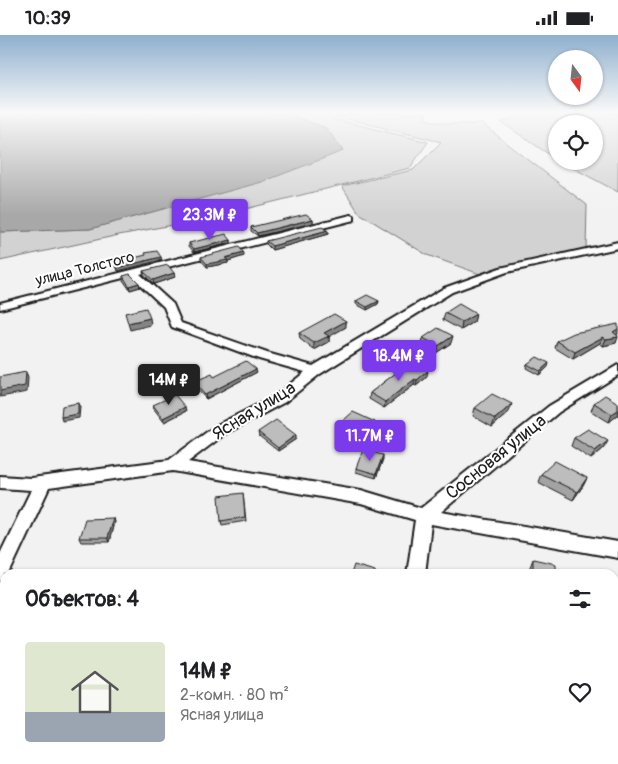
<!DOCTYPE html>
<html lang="ru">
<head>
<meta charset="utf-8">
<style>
	body { margin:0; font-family:Pangolin,sans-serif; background:#f6f6f6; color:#202124; height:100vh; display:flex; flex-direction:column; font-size:19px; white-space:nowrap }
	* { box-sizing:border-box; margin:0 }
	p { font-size:16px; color:#757577 }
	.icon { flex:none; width:28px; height:28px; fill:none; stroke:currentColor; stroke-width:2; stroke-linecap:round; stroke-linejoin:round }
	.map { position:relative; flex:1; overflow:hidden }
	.drawer { position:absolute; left:0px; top:534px; width:619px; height:196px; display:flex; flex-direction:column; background:#fff; border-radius:15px 15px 0 0; box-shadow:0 1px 4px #0004 }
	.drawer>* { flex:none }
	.needle { width:32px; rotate:165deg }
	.buttons { position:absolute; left:548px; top:15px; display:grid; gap:10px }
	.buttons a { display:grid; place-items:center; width:55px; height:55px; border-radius:50%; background:#fff; box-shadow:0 1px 4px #0004; font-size:25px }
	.price { position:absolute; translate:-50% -42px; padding:0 11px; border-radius:5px; background:#7c3aed; color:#fff; font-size:16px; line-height:32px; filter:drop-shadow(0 1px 2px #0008) }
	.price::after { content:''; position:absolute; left:50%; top:30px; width:15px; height:11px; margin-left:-8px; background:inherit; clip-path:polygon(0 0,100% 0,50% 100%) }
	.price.active { background:#222; color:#fff }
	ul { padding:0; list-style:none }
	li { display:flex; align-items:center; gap:15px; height:125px; padding:0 25px }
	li+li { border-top:1px solid #e0e0e0 }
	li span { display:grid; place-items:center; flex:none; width:140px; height:100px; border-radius:5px; color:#555 }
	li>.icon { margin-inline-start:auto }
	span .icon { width:60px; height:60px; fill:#fffc; stroke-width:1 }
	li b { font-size:21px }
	h2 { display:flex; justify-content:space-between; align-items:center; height:60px; padding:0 25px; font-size:21px }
	.status { display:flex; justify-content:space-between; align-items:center; height:35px; padding:0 25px; background:#fff; direction:ltr }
	.status svg { height:14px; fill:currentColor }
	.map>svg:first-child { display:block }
	.green { fill:#d2d2d2; stroke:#777 }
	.water { fill:#a8a8a8; stroke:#707070 }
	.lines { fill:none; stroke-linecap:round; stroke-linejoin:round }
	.minor-casing { stroke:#1c1c1c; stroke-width:4 }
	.minor { fill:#fff; fill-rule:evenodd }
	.wall { fill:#a3a3a3; stroke:#1c1c1c }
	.shaded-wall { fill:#848484; stroke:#1c1c1c }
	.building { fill:#bdbdbd; stroke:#1c1c1c }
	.labels { text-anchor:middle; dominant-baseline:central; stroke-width:4; stroke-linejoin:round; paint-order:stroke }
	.far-street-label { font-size:15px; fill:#1c1c1c; stroke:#fff }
	.street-label { font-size:18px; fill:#1c1c1c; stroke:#fff }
</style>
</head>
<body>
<div class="status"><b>10:39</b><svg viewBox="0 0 49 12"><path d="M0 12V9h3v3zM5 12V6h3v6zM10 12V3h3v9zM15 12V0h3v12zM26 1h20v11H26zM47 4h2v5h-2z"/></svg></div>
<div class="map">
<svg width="618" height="729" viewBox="0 0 618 729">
	<rect width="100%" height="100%" fill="#f2f2f2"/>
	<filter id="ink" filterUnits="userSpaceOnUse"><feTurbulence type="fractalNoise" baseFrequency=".02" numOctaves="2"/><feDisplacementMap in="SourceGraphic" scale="10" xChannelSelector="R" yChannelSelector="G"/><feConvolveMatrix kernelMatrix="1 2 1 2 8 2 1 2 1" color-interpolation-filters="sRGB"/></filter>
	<g filter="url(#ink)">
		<!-- green -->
		<path class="green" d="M284,78H326L330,83L428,107L410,133L209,183L119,200L0,226V197L90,194L343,116L326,93Z
			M361,78H427L425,84L448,89H482L587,170L586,214L491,243L427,220L359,178L342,151L413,135L441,107L336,81Z
			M527,78H618V157L560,126H594V89H556V124L501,87Z"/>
		<!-- water -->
		<path class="water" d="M0,78H284L326,93L343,116L262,147L90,194L0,197Z"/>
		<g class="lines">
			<defs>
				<path id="minor" d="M351,180L354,181V185L140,239L173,269L181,288L267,318L313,331L444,253L500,233L618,207V213L507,237L452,257L320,339L285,367L225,399L188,427L361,455L421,473L549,371L618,330V340L559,377L441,477L618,507V523L431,489L425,539H407L415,485L361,469L173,436L49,453L9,539H5V544L0,546V519L31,455L0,453V441L31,443L169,425L215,391L275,361L305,337L259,324L172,292L164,272L131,241L0,274V268Z
					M376,725H400L399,729H375Z"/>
			</defs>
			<!-- minor casing -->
			<use href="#minor" class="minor-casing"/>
			<!-- minor -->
			<use href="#minor" class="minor"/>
		</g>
		<!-- wall -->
		<path class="wall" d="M313,184V188L258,201L251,196V192Z
			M328,196V199L272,215L266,209V206Z
			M231,205V208L194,217L189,211V208Z
			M244,221L228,226V228L207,232L201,225V222Z
			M143,236L174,238L175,242L154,249L144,240Z
			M123,241L139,248L140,252L130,255L123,245Z
			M356,266H379L378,269L367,275L356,269Z
			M445,278L476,279L474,287L461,295L443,285Z
			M346,292L329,301V307L314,315L300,304L299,298Z
			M617,299L616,308L603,311L600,308L573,324L555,313L557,306Z
			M423,303L451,308L436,318L422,311Z
			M410,327L427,342L416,351L414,350L384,373L369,364L370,358Z
			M527,329L548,332L539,340L526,333Z
			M257,337L206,364L194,351L193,347L214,342Z
			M594,368H618V380L609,387L591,376Z
			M153,370L186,376L164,387L154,374Z
			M475,373L509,377L492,392L473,381Z
			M339,389L374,395L361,408L339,397Z
			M258,397L296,404L278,416L259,401Z
			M574,403L604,413L591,424L571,411Z
			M383,424L376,443L356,437V433Z
			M541,439L587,443L583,451L573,465L538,447Z
			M243,458L246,486L222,490L221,486Z
			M114,487L109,507H81L79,503Z
			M533,524L556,539H530V532Z
			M5,564V615H0V578Z"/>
		<!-- shaded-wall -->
		<path class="shaded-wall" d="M313,184V188L258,201L257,198Z
			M328,196V199L272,215V211Z
			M231,205V208L194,217V214Z
			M244,218V221L228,226V228L207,232V229L225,223Z
			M161,222L162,225L118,236L117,233Z
			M174,238L175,242L154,249L153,245Z
			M139,248L140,252L130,255L129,251Z
			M379,266L378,269L367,275V272Z
			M476,279L474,287L461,295L462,287Z
			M150,283L151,290L130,295L128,288Z
			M346,286V292L327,303L329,301V307L314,315V308L324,298Z
			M618,294V299L610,303L613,297Z
			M453,301L451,308L436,318L438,311Z
			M603,302L600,308L573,324L575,317Z
			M618,302L616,308L603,311L606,304Z
			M549,328L548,332L539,340L540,336Z
			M256,334L257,337L206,364L205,360Z
			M428,336L427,342L416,351L417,345Z
			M26,337L28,343L27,357L0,362V356Z
			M415,344L414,350L384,373L385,367Z
			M78,368L80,372L79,383L62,386L61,382Z
			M512,369L509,377L492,392L495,384Z
			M185,372L186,376L164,387L163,383Z
			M618,375V380L609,387L612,379Z
			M375,387L374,395L361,408V400Z
			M296,400V404L278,416V413Z
			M608,406L604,413L591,424L595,416Z
			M383,420V424L376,443V439Z
			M587,443L583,451L573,465L577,457Z
			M113,483L114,487L109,507L107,503Z"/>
		<!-- building -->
		<path class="building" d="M306,179L313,184L257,198L251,192Z
			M322,192L328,196L272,211L266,206Z
			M226,199L231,205L194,214L189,208Z
			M239,212L244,218L225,223L228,225L207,229L201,222Z
			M157,216L161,222L117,233L114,228L146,220L145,218Z
			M168,230L174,238L153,245L143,236Z
			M130,239L139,248L129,251L123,241Z
			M367,260L379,266L367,272L356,266Z
			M459,269L476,279L462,287L445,278Z
			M146,273L150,283L128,288L125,278Z
			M334,279L346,286L324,298L329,301L314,308L299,298Z
			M618,289V294L613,297L618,301V302L606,304L603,302L575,317L557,306L574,298Z
			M438,293L453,301L438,311L423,303Z
			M537,322L549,328L540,336L527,329Z
			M246,326L256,334L205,360L193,347L212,339L214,342Z
			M410,327L428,336L417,345L415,344L385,367L370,358Z
			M26,337L25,351L0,356V342Z
			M492,359L512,369L495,384L475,373Z
			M175,360L185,372L163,383L153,370Z
			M605,360L618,368V375L612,379L594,368Z
			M78,368V379L61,382L62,371Z
			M353,377L375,387L361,400L339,389Z
			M276,385L296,400L278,413L258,397Z
			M588,394L608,406L595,416L574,403Z
			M363,415L383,420L376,439L356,433Z
			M555,426L587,443L577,457L541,439Z
			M243,458L245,482L221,486L219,461Z
			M113,483L107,503H79L85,484Z
			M533,524L556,529V539H533Z
			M354,530L375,536V539H351Z
			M5,564V603L0,604V578Z"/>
	</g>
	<!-- sky -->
	<linearGradient id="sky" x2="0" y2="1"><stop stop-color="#8eafce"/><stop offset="0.43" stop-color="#f9f9f9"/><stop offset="1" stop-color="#f9f9f9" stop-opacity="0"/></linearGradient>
	<rect width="618" height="180" fill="url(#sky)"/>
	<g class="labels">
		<!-- far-street labels -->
		<g class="far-street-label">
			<text transform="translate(85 234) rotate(-14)">улица Толстого</text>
		</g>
		<!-- street labels -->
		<g class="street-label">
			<text transform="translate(254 376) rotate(-32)">Ясная улица</text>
			<text transform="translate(496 422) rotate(-39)">Сосновая улица</text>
		</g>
	</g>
</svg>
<div class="buttons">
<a><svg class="needle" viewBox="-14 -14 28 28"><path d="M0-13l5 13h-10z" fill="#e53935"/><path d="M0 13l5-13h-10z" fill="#757577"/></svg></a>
<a><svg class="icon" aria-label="locate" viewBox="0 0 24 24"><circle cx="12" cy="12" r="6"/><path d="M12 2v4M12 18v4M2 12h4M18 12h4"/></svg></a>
</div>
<b class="price" style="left:210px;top:206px">23.3M ₽</b>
<b class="price" style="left:399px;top:347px">18.4M ₽</b>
<b class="price active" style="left:169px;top:371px">14M ₽</b>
<b class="price" style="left:370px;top:427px">11.7M ₽</b>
<section class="drawer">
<h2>Объектов: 4<svg class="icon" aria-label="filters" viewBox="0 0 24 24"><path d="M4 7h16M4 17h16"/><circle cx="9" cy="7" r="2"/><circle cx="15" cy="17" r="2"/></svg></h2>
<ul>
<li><span style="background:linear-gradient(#dfe7d0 70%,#9aa5b1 0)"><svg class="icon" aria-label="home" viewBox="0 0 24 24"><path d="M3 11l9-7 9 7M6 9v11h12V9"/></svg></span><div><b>14M ₽</b><p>2-комн. · 80 m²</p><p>Ясная улица</p></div><svg class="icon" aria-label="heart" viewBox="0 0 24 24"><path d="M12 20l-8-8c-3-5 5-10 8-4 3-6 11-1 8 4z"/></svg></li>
</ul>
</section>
</div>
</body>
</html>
